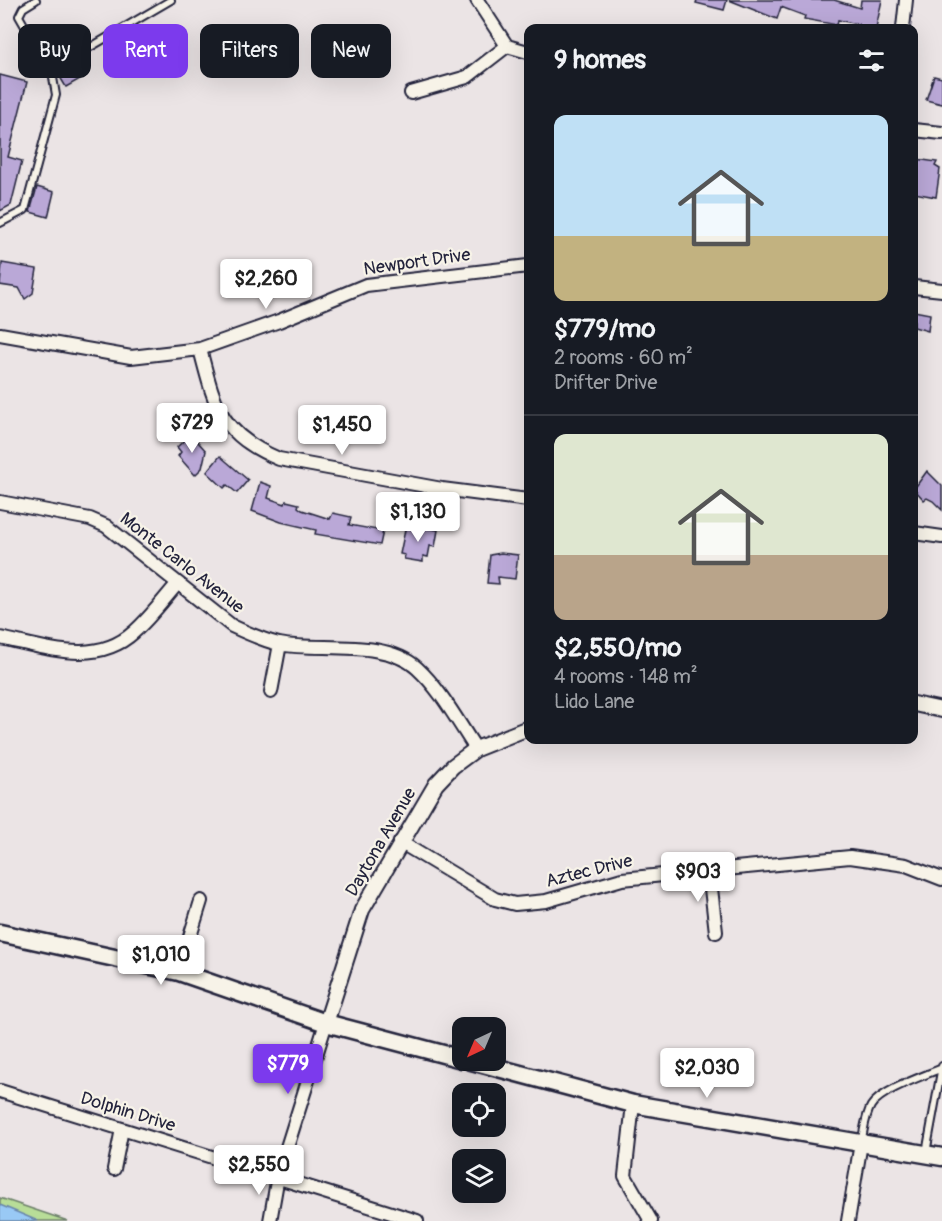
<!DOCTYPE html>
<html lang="en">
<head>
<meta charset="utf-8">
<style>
	body { margin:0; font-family:Pangolin,sans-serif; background:#242831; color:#f1f3f6; height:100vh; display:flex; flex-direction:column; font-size:22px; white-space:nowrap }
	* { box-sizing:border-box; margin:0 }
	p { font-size:20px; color:#9ea1a6 }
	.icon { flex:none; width:33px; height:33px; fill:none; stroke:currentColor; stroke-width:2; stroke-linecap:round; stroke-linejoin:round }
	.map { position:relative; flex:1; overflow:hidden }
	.sheet { position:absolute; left:524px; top:24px; width:394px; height:720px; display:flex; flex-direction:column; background:#171b24; border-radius:12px; box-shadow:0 6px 24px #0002 }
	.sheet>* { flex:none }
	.top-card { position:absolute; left:18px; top:24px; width:416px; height:54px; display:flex; gap:12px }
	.needle { width:39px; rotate:224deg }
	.buttons { position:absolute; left:452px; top:1017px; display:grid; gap:12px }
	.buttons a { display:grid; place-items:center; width:54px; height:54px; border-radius:12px; background:#171b24; box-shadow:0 6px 24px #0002; font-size:30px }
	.price { position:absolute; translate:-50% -51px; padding:0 14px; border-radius:6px; background:#fff; color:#222; font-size:20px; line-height:39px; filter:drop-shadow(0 2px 3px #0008) }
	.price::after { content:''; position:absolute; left:50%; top:36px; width:18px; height:14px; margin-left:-9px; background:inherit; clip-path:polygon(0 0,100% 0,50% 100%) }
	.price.selected { background:#7c3aed; color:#fff }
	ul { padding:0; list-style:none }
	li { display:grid; align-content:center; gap:12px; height:318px; padding:0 30px }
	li+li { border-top:2px solid #363941 }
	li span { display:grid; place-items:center; height:186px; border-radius:12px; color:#555 }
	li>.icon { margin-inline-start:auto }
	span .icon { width:108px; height:108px; fill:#fffc; stroke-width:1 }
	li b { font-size:26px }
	h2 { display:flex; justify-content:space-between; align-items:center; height:72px; padding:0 30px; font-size:26px }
	.tag { padding:0 21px; border-radius:12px; background:#171b24; box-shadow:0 6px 24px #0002; font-size:21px; line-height:54px }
	.tag.selected { background:#7c3aed; color:#fff }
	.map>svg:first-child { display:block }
	.green { fill:#b8dd98; stroke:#6d806a; stroke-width:1.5 }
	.water { fill:#99c9f5; stroke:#6986ab; stroke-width:1.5 }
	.building { fill:#baa8d7; stroke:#22223b; stroke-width:1.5 }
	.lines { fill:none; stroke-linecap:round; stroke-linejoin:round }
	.service-casing { stroke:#22223b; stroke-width:10 }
	.minor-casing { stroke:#22223b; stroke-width:16 }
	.tertiary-casing { stroke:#22223b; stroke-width:18 }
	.secondary-casing { stroke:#22223b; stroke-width:21 }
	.service { stroke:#f7f3e8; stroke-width:6 }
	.minor { stroke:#f7f3e8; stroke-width:12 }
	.tertiary { stroke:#f7f3e8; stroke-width:14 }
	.secondary { stroke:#f7f3e8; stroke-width:16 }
	.labels { text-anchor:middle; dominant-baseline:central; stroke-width:4.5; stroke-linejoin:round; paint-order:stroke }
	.street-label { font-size:18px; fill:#22223b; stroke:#f7f3e8 }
</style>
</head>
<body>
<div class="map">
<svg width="942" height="1221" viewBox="0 0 942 1221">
	<rect width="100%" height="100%" fill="#ebe4e5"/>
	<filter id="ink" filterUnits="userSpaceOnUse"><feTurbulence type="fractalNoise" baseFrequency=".0167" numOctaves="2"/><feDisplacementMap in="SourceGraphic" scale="12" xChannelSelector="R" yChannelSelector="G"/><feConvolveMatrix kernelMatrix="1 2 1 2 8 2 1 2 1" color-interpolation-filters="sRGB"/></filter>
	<g filter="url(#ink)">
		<!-- green -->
		<path class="green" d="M0,1198L68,1221H0Z"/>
		<!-- water -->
		<path class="water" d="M0,1205L38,1221H0Z"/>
		<!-- building -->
		<path class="building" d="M697,0H727L724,10L696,3Z
			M729,0H834L860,8L861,0H882L876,28H857L858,24L838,20L837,25L804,19L805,16L781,7L777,19Z
			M164,30L169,38L160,44L155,35Z
			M74,69L80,79L66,87L60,77Z
			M0,75L27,82L8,157L22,161L11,205L0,211Z
			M934,76L942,78V104L926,100Z
			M916,159L937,162L935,166L940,169L936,197L914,193Z
			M37,187L54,192L48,217L30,212Z
			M2,263L37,269L33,293L25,299L19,288L0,285Z
			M914,311L930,314L928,331L914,327Z
			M191,434L206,451L202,468L195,475L178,456L181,452L177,447Z
			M220,456L248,480L237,493L227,485L224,488L207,472Z
			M927,471L942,486V510L933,501L927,498L924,500L914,489Z
			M260,482L271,486L268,498L285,504L286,501L299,504L298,507L302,510L330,519L333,513L351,517L349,525L383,531L380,545L315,534L316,530L281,522L252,511Z
			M406,525L438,530L435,547L430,546L428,557L423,556V562L404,559L405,555L400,554Z
			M501,553L518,555L515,579L498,577L499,584L487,583L490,555Z"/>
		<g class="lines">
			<defs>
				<path id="service" d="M36,0L23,8L19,16L46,63L51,66L60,65L171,0
					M0,223L25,210L56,95L51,66
					M861,1143C864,1131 865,1116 871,1106C881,1090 924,1076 942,1068
					M926,1153L942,1066"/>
				<path id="minor" d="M477,0L507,46L528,52
					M903,28L906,0
					M411,93L467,77L507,46
					M914,130L942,133
					M914,287L942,290
					M0,334L131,357L200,349L279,321L366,285L528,266
					M200,349C215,407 220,434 279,459L442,489L528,500
					M0,502L90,519L106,526L232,626C247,633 262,640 279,644C319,652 384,638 417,668C441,690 458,722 476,749
					M914,533L942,537
					M0,638C45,647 96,667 134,632C150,618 164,599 178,583
					M271,692L280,644
					M400,842L495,899L515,904L546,901L622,879L850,857L906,865L942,879
					M709,871L716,932
					M179,972L201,901
					M0,1091L417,1221
					M633,1104L625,1176L651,1221
					M114,1169L122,1129
					M270,1221L278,1176L326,1023
					M848,1221L861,1143"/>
				<path id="tertiary" d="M914,704L942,710
					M326,1023L362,910L436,784L453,766L476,749L528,728"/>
				<path id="secondary" d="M0,933L179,972L326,1023L462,1059
					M468,1060L633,1104L942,1157"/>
			</defs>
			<!-- service casing -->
			<use href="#service" class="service-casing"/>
			<!-- minor casing -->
			<use href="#minor" class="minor-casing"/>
			<!-- tertiary casing -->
			<use href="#tertiary" class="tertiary-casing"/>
			<!-- secondary casing -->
			<use href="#secondary" class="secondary-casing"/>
			<!-- service -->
			<use href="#service" class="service"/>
			<!-- minor -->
			<use href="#minor" class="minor"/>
			<!-- tertiary -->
			<use href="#tertiary" class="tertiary"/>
			<!-- secondary -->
			<use href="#secondary" class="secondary"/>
		</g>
	</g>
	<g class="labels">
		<!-- street labels -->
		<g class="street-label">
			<text transform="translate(417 262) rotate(-8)">Newport Drive</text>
			<text transform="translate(182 563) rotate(38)">Monte Carlo Avenue</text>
			<text transform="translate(381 842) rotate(-60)">Daytona Avenue</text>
			<text transform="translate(589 871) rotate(-14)">Aztec Drive</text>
			<text transform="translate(128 1112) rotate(17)">Dolphin Drive</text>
		</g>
	</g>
</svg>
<div class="buttons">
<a><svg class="needle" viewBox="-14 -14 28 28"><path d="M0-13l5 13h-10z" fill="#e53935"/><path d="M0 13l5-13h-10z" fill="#9ea1a6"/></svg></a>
<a><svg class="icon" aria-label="locate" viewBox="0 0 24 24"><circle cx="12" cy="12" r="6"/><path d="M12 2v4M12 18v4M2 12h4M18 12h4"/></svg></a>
<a><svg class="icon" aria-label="layers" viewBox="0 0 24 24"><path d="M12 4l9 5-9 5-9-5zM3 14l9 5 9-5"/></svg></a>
</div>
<b class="price" style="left:266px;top:310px">$2,260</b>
<b class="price" style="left:192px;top:454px">$729</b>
<b class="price" style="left:342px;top:456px">$1,450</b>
<b class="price" style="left:418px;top:543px">$1,130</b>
<b class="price" style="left:698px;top:903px">$903</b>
<b class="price" style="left:161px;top:986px">$1,010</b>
<b class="price selected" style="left:288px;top:1095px">$779</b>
<b class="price" style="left:707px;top:1099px">$2,030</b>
<b class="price" style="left:259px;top:1196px">$2,550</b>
<div class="top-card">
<a class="tag">Buy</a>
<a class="tag selected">Rent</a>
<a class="tag">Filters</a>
<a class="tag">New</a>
</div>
<section class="sheet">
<h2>9 homes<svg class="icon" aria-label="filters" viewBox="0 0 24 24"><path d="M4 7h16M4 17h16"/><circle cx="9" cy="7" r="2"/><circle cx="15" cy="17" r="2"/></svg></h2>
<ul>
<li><span style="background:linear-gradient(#bfe0f5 65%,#c2b280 0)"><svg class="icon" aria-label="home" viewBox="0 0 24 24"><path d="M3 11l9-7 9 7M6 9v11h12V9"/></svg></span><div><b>$779/mo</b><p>2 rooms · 60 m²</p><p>Drifter Drive</p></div></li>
<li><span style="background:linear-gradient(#dfe7d0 65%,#b9a48a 0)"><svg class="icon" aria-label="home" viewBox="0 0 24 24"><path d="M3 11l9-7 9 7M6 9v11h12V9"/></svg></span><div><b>$2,550/mo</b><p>4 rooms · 148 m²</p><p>Lido Lane</p></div></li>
</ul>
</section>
</div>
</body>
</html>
